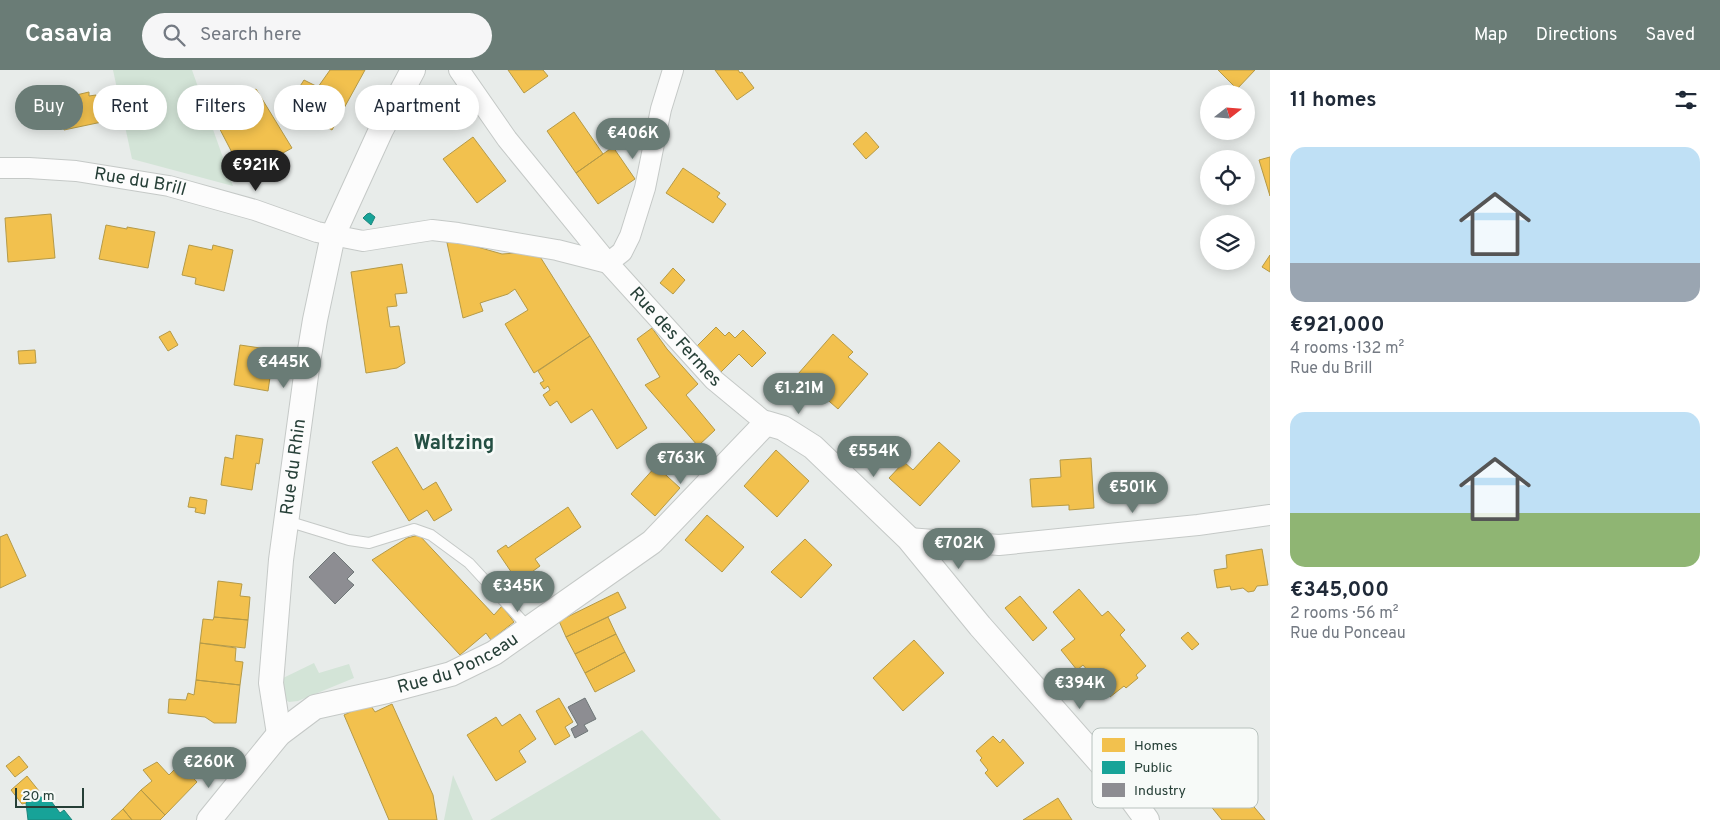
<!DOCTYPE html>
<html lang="en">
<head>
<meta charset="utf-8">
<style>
	body { margin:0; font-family:Overpass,sans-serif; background:#f6f6f7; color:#1f2937; height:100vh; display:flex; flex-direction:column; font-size:19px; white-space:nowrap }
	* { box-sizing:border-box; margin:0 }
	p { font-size:16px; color:#747a83 }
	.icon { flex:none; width:28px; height:28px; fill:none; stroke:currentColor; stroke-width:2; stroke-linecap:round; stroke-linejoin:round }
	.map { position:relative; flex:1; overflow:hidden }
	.sheet { display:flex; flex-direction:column; background:#fff; width:450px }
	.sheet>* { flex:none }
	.top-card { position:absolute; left:15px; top:15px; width:475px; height:45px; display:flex; gap:10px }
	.needle { width:32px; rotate:73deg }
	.tools { position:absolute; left:1200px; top:15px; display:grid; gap:10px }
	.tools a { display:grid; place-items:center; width:55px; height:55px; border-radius:50%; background:#fff; box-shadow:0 2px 12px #0003; font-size:25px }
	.scale { position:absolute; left:15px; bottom:12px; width:69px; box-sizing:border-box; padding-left:5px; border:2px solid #263f37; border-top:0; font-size:14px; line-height:18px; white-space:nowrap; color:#263f37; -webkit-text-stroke:4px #f7faf8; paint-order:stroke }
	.price { position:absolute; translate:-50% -42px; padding:0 11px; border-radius:18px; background:#6a7c76; color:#fff; font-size:16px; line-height:32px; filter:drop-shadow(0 1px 2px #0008) }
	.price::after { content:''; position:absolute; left:50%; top:30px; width:15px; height:11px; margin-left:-8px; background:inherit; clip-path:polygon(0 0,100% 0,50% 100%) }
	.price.on { background:#222; color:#fff }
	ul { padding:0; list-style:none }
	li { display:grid; align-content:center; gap:10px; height:265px; padding:0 20px }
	li span { display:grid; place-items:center; height:155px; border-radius:15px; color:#555 }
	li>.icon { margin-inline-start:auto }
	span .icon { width:90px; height:90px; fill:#fffc; stroke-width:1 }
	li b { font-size:21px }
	h2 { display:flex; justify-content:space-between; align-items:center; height:60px; padding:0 20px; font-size:21px }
	.chip { padding:0 18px; border-radius:22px; background:#fff; box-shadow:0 2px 12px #0003; font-size:18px; line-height:45px }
	.chip.on { background:#6a7c76; color:#fff }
	header { display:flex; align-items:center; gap:30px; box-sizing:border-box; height:70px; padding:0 25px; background:#6a7c76; color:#fff }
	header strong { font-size:24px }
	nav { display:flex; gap:28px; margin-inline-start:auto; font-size:18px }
	.search { width:350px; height:45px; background:#f6f6f7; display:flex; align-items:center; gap:12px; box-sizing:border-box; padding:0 18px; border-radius:28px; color:#747a83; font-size:19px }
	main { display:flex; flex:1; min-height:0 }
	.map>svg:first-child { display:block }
	.green { fill:#d3e4d7 }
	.homes { fill:#f2c14e; stroke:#b59a47 }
	.public { fill:#17a398; stroke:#1c857b }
	.industry { fill:#8d8d92; stroke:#6e7677 }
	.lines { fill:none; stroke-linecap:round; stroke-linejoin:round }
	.service-casing { stroke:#c5c9c7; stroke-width:12 }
	.minor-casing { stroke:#c5c9c7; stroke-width:22 }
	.tertiary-casing { stroke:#c5c9c7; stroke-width:26 }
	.service { stroke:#fcfcfc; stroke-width:10 }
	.minor { stroke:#fcfcfc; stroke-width:20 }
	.tertiary { stroke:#fcfcfc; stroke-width:24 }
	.labels { text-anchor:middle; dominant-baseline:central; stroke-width:5; stroke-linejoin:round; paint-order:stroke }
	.street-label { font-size:18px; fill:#263f37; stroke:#f7faf8 }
	.quarter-label { font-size:20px; font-weight:bold; fill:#244f43; stroke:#f7faf8 }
	.key { fill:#f7faf8; stroke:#b8c2be; stroke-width:1 }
	.key-label { font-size:14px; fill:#263f37 }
</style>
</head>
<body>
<header>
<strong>Casavia</strong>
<div class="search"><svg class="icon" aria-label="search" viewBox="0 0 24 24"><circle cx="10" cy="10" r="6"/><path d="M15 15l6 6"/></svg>Search here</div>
<nav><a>Map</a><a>Directions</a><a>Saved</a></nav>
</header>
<main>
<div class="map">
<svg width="1270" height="750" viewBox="0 0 1270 750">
	<rect width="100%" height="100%" fill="#e8ecea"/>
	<!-- green -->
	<path class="green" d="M113,0H192L233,116L132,89Z
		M314,593L319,603L349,594L354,608L298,631L289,632L282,627L279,610Z
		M642,660L721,750H490Z
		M453,705L473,750H444Z"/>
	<!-- homes -->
	<path class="homes" d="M330,0H365L332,60L288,35L304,10L318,17Z
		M508,0H543L548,6L524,23Z
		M715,0H738L740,3L742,2L754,18L737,30Z
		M1218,0H1255L1237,19Z
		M256,19L292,78L263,94L259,85L239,96L213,46Z
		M89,22V26L96,25L97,28L110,25L116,49L64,60L58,33L73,29L72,26Z
		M574,42L603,84L576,103L547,61Z
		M866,62L879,77L866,89L853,74Z
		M473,67L506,111L477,133L443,89Z
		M613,77L635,109L598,134L576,103Z
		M1270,87V126L1259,90Z
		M683,98L720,123L717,127L726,134L713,153L666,123Z
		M51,144L55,188L8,192L5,148Z
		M106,155L127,159V157L155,162L148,198L99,189Z
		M446,168L502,184L530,182L539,185L590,266L534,303L505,254L528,240L515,219L508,224L480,233L483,241L463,248Z
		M189,175L212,180L213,175L233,180L224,221L195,214L196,208L182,205Z
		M1270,185V202L1262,197Z
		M402,194L407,223L395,224L397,236L387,237L390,257L399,256L405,293L397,298L366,303L351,202Z
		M673,198L685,210L673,224L660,213Z
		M716,257L725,266L729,262L735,268L743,260L766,283L752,297L739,284L720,303L695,278Z
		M652,258L667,279L698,314L686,325L715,360L698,376L645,315L660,307L637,269Z
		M170,261L178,275L168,281L159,267Z
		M833,264L853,282L848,287L868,304L838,339L798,304Z
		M590,266L647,358L617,379L592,339L571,353L557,331L550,336L543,325L550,320L548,316L544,319L540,313L544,311L538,301Z
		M240,275L274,280L268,321L234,315Z
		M35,280L36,293L19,294L18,281Z
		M236,365L263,369L259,394L256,393L252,420L221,415L225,387L233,389Z
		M939,372L960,391L920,436L889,408L904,392L913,400Z
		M397,377L423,420L436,412L452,440L434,451L427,440L409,451L372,392Z
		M776,380L809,411L777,447L744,416Z
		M1091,388L1094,438L1069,440V435L1032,437L1030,409L1061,407L1060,390Z
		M656,396L680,418L655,446L631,424Z
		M190,427L207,430L205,444L195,442L196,438L188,437Z
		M568,437L581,457L535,489L540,496L518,512L497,481L506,475L508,478Z
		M707,445L744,477L722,502L685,470Z
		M7,464L26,506L0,518V467Z
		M419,465L494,545L502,536L514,552L491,570L486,563L460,585L372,490L407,468Z
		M805,469L832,495L801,528L771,502Z
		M1262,479L1268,515L1257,516L1254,521L1248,522L1243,518L1231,520L1230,516L1217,518L1214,500L1227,498L1226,485Z
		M218,511L242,514L240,526L250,527L248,550L214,547Z
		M1079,519L1102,546L1108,541L1125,560L1120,565L1146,596L1136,605L1138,608L1126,618L1124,616L1110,627L1083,595L1077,600L1061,580L1075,569L1053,542Z
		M618,522L626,538L566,567L559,551Z
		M1020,526L1047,558L1033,571L1005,538Z
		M214,547L248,550L245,578L200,573L203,549L213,550Z
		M608,547L616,564L575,584L566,567Z
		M1188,562L1199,574L1192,580L1181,568Z
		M616,564L625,582L585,603L575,584Z
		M914,570L944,603L903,641L873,608Z
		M200,573L236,578L235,591L243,592L240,615L196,610Z
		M625,582L635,601L595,622L585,603Z
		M196,610L240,615L236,653H214L205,647L168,643L169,629L186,630L188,623L194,625Z
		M559,628L573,652L565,657L570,666L555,675L536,641Z
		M369,633L375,642L392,634L433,725L437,750H389L344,645Z
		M520,644L536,669L519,681L526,692L496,711L467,665L496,647L502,656Z
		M993,666L1000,673L1003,669L1024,693L997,717L985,703L988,700L980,690L982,688L976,681Z
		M19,686L28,697L15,707L6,696Z
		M157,692L169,705L180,694L197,712L165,745L141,720L152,711L143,700Z
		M27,706L39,721L26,733L22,734L11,720Z
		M1234,713L1265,750H1222L1209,734Z
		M141,720L165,745L160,750H132L123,739Z
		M1058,728L1072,750H1023Z
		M123,739L132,750H111Z"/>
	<!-- public -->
	<path class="public" d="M370,143L375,147L371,155L363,148L367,144Z
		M36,725L51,731L60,743L64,740L72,750H28L26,733Z"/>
	<!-- industry -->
	<path class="industry" d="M334,482L354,502L347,509L354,515L335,534L309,507Z
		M585,628L596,649L584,655L588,661L575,668L571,659L578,655L568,637Z"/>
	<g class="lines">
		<defs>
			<path id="service" d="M287,451L349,470L369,473L414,459L431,465L469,493L529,558"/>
			<g id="minor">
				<path id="s1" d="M459,0L507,69L608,193L714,310L766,353"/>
				<path id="s2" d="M0,98H29L76,101L169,116L255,140L317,162L363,171L432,160L458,163L557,180L608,193"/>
				<path d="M608,193L622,182L630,166L645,118L661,39L673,0"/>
				<path d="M908,468L999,475L1198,455L1270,445"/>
			</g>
			<g id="tertiary">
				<path id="s3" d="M279,664L271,613L281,490L307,298L315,250L333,165L381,60L413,0"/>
				<path id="s4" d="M209,750L279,664L315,637L387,621L451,604L494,583L652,472L766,353L783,358L813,377L908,468L980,556L1128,724L1147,750"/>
			</g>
		</defs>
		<!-- service casing -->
		<use href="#service" class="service-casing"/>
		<!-- minor casing -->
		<use href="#minor" class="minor-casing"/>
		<!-- tertiary casing -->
		<use href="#tertiary" class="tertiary-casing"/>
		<!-- service -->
		<use href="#service" class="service"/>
		<!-- minor -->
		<use href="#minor" class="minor"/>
		<!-- tertiary -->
		<use href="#tertiary" class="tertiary"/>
	</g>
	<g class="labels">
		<!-- street labels -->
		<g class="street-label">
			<text stroke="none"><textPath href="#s2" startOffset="141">Rue du Brill</textPath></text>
			<text stroke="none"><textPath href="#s1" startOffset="344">Rue des Fermes</textPath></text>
			<text stroke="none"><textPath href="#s3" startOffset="269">Rue du Rhin</textPath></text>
			<text stroke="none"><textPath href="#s4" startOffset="306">Rue du Ponceau</textPath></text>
		</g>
		<!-- quarter labels -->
		<g class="quarter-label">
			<text x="454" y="374">Waltzing</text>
		</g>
	</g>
	<!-- legend -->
	<rect x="1092" y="658" width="166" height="80" rx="8" class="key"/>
	<rect x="1102" y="668" width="23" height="14" fill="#f2c14e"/>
	<rect x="1102" y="691" width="23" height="13" fill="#17a398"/>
	<rect x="1102" y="713" width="23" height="14" fill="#8d8d92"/>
	<g class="key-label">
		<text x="1134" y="680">Homes</text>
		<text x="1134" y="702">Public</text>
		<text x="1134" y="725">Industry</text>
	</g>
</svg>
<div class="tools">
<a><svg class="needle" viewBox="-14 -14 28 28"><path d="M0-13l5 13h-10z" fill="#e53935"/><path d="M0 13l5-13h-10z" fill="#747a83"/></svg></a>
<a><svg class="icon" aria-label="locate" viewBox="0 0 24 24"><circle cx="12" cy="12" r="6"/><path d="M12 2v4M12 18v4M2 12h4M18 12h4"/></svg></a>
<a><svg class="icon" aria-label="layers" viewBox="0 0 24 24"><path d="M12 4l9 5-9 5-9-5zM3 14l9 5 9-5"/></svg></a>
</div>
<div class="scale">20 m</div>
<b class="price" style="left:633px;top:90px">€406K</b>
<b class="price on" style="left:256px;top:122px">€921K</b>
<b class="price" style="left:284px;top:319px">€445K</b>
<b class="price" style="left:799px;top:345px">€1.21M</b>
<b class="price" style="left:874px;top:408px">€554K</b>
<b class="price" style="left:681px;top:415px">€763K</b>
<b class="price" style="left:1133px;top:444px">€501K</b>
<b class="price" style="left:959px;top:500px">€702K</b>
<b class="price" style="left:518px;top:543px">€345K</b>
<b class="price" style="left:1080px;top:640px">€394K</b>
<b class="price" style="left:209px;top:719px">€260K</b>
<div class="top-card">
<a class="chip on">Buy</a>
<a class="chip">Rent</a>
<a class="chip">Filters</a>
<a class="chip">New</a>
<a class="chip">Apartment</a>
</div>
</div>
<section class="sheet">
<h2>11 homes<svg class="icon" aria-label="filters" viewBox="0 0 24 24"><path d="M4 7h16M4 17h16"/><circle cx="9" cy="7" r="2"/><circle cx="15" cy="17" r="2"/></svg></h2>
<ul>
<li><span style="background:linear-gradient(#bfe0f5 75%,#9aa5b1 0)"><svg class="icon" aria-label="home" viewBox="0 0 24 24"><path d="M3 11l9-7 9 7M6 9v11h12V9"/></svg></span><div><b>€921,000</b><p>4 rooms · 132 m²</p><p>Rue du Brill</p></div></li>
<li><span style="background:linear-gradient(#bfe0f5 65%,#8fb573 0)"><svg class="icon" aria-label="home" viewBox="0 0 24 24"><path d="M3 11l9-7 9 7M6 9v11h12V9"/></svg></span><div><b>€345,000</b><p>2 rooms · 56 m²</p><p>Rue du Ponceau</p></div></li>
</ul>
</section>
</main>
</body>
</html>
